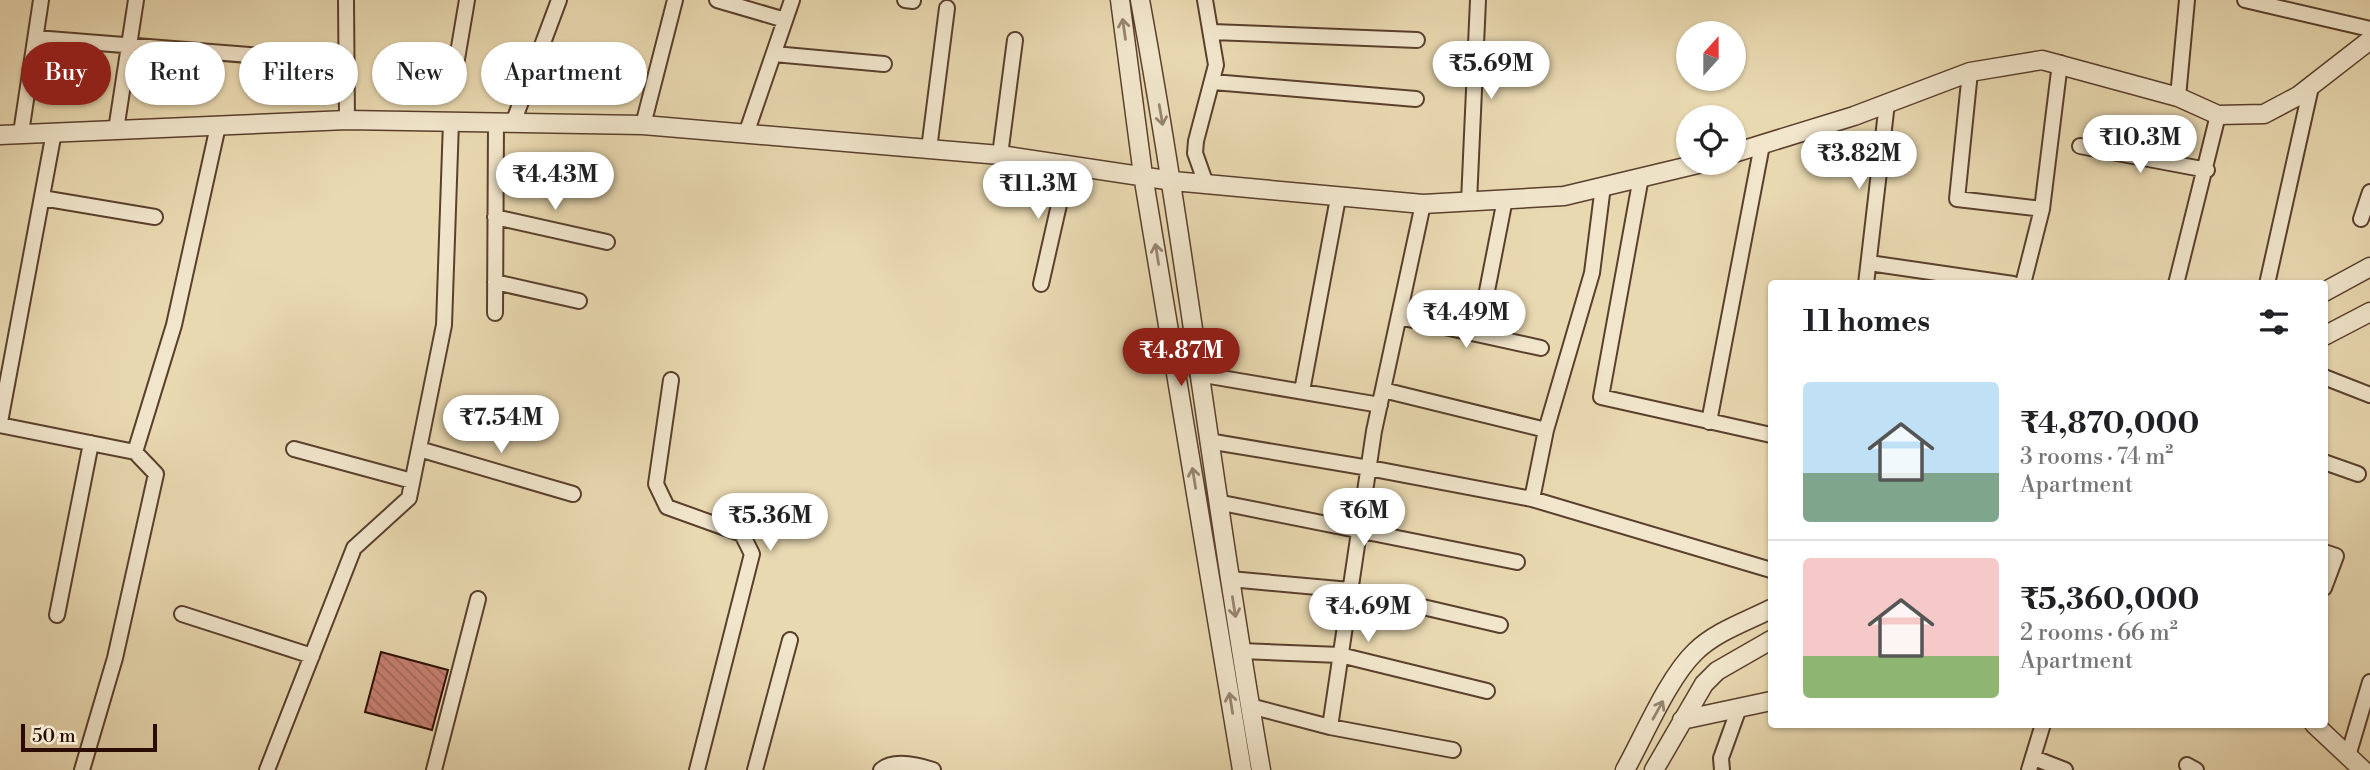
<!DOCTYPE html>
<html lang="en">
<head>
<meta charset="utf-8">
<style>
	body { margin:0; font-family:"Libre Bodoni",serif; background:#f2f2f2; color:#202124; height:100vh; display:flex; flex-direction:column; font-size:26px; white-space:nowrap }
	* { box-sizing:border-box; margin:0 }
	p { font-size:23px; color:#757577 }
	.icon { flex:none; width:38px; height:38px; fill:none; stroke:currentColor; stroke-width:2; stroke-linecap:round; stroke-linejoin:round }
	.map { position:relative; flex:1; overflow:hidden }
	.side { position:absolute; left:1768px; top:280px; width:560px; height:448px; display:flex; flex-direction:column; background:#fff; border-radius:7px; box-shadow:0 2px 5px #0004 }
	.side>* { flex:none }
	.banner { position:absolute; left:21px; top:42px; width:665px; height:63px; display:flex; gap:14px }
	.needle { width:46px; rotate:21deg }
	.buttons { position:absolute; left:1676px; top:21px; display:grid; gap:14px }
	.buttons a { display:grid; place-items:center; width:70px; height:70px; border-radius:50%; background:#fff; box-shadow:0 2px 5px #0004; font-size:35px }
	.scale { position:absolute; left:21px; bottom:18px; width:136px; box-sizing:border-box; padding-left:7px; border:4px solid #2a0c01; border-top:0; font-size:19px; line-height:24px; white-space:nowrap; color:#2a0c01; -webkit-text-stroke:5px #f1e6cc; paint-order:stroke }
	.price { position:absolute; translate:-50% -60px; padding:0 16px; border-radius:24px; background:#fff; color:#222; font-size:23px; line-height:46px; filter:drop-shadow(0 2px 4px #0008) }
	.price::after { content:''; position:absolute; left:50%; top:42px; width:21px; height:16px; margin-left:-10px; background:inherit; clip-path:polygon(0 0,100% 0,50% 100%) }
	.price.current { background:#8f2418; color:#fff }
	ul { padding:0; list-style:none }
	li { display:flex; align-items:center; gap:21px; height:175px; padding:0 35px }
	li+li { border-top:2px solid #e0e0e0 }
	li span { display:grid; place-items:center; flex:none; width:196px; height:140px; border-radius:7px; color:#555 }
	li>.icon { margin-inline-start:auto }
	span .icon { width:84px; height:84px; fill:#fffc; stroke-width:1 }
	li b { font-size:30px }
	h2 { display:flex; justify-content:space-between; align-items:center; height:84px; padding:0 35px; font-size:30px }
	.chip { padding:0 24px; border-radius:32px; background:#fff; box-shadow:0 2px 5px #0004; font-size:24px; line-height:63px }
	.chip.current { background:#8f2418; color:#fff }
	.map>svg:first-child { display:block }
	.building { fill:url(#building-back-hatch); stroke:#2a0c01; stroke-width:2 }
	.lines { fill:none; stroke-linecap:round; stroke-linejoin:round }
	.minor-casing { stroke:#5a3f2d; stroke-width:18 }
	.tertiary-casing { stroke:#5a3f2d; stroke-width:21 }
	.minor { stroke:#f1e6cc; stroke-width:14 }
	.tertiary { stroke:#f1e6cc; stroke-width:18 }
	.oneway { stroke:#978471 }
</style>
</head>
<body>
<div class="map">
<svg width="2370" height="770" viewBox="0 0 2370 770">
	<defs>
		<pattern id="building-back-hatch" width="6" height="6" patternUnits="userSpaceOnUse" patternTransform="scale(1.75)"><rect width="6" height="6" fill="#ca8275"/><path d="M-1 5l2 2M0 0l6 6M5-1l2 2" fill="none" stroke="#a4695e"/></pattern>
	</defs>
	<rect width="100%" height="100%" fill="#e9d9b1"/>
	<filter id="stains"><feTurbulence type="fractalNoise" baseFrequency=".00286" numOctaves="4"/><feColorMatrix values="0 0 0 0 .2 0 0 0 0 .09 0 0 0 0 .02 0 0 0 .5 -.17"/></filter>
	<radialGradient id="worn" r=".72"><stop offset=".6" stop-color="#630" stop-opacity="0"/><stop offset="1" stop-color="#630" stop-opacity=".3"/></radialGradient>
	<!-- building -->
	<path class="building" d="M381,652L448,670L432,730L365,712Z"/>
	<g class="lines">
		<defs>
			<path id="minor" d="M346,0L347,120
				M717,0L785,20
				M905,0L913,1
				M1205,0L1216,65L1196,141L1195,153L1206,184
				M2245,0L2370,29
				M1212,32L1417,40
				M36,38L311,60
				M774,54L884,64
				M388,59L447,64L457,59L467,0
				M1970,72L1957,199L2042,209L2060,63
				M1213,82L1416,99
				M2178,97L2187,0
				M513,123L559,0
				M643,125L675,0
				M116,130L136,0
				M21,133L41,0
				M746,134L792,0
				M2080,146L2207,170
				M929,149L947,8
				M1000,155L1015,40
				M1641,177L1601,397L1771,435
				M42,198L155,217
				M1469,202L1478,0
				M495,217L607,242
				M2361,219L2370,192
				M1869,263L2013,284
				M495,282L579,301
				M1041,284L1068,165
				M1866,284L1887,103
				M2023,284L2042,209
				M2176,284L2218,115
				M2267,284L2311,87
				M1487,291L1505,199
				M495,313L496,123
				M1399,317L1541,348
				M1198,374L1380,405
				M2324,377L2370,395
				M671,380L656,484L667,507L742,534L752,554L697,770
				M1383,390L1546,430
				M1302,391L1338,198
				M0,422L54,132
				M1709,422L1762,145
				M0,425L135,452
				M1208,441L1369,468L1532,499L1771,570
				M294,449L412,481
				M419,449L573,494
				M2324,462L2358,474
				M1532,499L1546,430L1592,273L1603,186
				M1217,502L1517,562
				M2324,552L2336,556L2324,588
				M1230,579L1350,590L1500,625
				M182,614L312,656
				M57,615L91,443
				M1241,651L1340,655L1487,691
				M1250,706L1330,727L1453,750
				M1330,727L1374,431L1423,204
				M2348,756L2370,682
				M2034,758L2065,770
				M2187,765L2196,770
				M82,770L115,658L156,474L135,452L174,325L218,126
				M267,770L354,548L409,498L444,325L451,122
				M434,770L478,599
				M755,770L790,640
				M881,770C894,759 918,765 933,770
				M1722,770L1721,758L1739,708
				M2029,770L2043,724"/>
			<path id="tertiary" d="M1120,0L1143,175L1242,770
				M1140,0C1187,256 1216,514 1261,770
				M0,135L347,120L643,125L1000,155L1173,181L1423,204L1564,196L1702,163
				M1734,153L1854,116L1970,72L2042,60L2178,97L2218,115L2264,114L2298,96L2370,40
				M2324,292L2370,267
				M2324,336L2370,312
				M1682,720L1771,701
				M2314,724L2363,770
				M1625,770C1644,736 1668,678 1695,652C1715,632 1745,622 1771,609
				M1654,770L1704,684L1717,671L1771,640"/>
		</defs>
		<!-- minor casing -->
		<use href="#minor" class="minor-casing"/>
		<!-- tertiary casing -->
		<use href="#tertiary" class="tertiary-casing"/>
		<!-- minor -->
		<use href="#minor" class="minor"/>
		<!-- tertiary -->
		<use href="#tertiary" class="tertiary"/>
	</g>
	<!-- one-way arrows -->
	<defs><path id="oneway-shaft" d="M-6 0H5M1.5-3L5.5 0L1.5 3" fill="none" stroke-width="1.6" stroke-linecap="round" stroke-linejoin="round" transform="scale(1.75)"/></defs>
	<g class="oneway">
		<use href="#oneway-shaft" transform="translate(1124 29) rotate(-98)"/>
		<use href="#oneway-shaft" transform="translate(1161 115) rotate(80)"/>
		<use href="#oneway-shaft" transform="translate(1157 254) rotate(-99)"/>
		<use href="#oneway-shaft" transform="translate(1194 478) rotate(-99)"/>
		<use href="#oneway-shaft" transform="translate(1234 607) rotate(81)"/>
		<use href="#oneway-shaft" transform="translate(1231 703) rotate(-99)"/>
		<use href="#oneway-shaft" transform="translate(1658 710) rotate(-61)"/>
	</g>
	<rect width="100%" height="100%" filter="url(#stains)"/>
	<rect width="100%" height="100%" fill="url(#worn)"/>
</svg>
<div class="buttons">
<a><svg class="needle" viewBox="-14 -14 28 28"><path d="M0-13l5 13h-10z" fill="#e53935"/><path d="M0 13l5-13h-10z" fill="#757577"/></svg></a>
<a><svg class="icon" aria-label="locate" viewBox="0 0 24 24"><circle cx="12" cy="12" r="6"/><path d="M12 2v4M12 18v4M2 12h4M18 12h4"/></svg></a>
</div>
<div class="scale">50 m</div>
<b class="price" style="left:1491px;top:101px">₹5.69M</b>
<b class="price" style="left:2140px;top:175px">₹10.3M</b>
<b class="price" style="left:1859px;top:191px">₹3.82M</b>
<b class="price" style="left:555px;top:212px">₹4.43M</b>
<b class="price" style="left:1038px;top:221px">₹11.3M</b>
<b class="price" style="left:1466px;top:350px">₹4.49M</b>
<b class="price current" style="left:1181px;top:388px">₹4.87M</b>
<b class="price" style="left:501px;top:455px">₹7.54M</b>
<b class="price" style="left:1364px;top:548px">₹6M</b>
<b class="price" style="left:770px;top:553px">₹5.36M</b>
<b class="price" style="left:1368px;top:644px">₹4.69M</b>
<div class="banner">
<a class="chip current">Buy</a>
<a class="chip">Rent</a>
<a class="chip">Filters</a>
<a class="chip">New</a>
<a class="chip">Apartment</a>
</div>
<section class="side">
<h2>11 homes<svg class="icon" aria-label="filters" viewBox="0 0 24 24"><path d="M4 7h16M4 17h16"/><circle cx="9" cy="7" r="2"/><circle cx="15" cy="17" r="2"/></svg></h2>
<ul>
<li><span style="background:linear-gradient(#bfe0f5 65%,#7fa58c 0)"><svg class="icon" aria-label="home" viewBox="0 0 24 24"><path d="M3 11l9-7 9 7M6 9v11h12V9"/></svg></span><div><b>₹4,870,000</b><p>3 rooms · 74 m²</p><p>Apartment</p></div></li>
<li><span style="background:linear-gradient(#f6c9c9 70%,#8fb573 0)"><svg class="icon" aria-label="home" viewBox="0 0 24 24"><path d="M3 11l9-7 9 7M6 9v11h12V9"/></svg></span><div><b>₹5,360,000</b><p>2 rooms · 66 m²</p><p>Apartment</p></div></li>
</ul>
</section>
</div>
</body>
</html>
